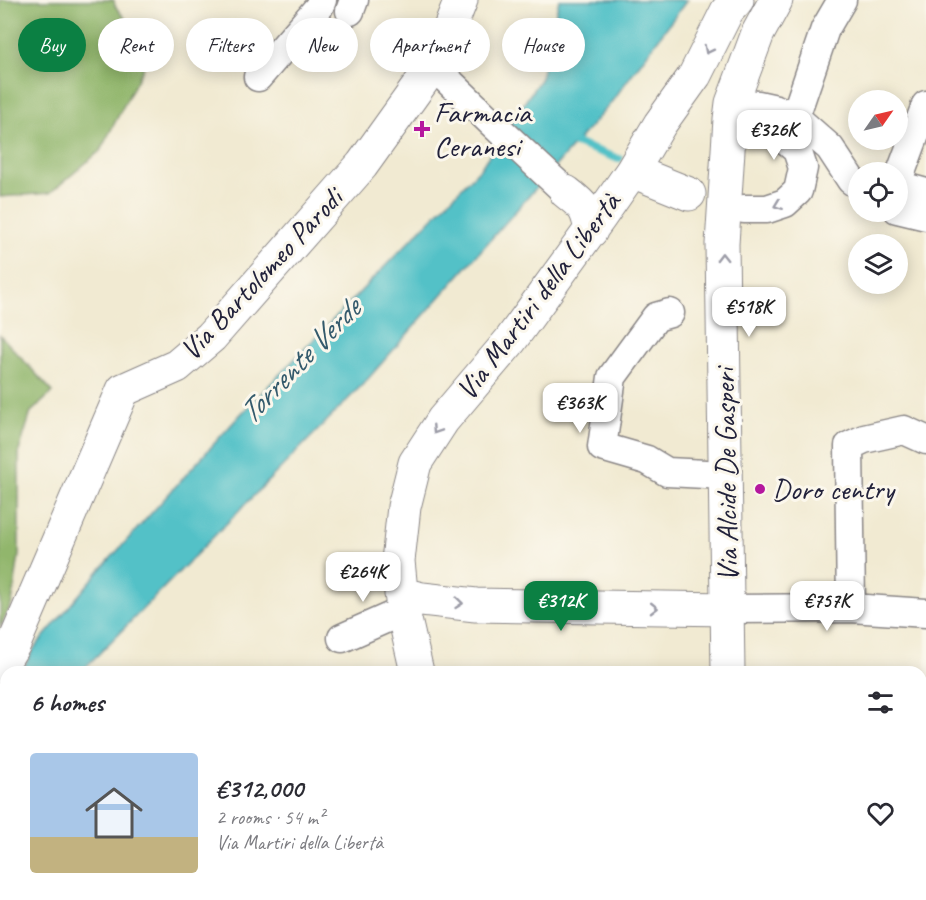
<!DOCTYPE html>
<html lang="en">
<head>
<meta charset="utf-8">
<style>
	body { margin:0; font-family:Caveat,sans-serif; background:#f7f7f7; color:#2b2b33; height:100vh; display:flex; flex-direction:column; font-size:22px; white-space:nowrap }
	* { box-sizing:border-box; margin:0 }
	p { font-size:20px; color:#7c7c81 }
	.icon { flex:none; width:33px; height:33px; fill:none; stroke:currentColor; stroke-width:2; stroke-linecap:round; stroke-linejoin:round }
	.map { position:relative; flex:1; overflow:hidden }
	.drawer { position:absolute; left:0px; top:666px; width:927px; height:234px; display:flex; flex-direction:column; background:#fff; border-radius:18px 18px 0 0; box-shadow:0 3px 15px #0003 }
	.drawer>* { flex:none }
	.guide { position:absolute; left:18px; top:18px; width:600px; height:54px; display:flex; gap:12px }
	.needle { width:39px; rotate:56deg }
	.tools { position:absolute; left:848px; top:90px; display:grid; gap:12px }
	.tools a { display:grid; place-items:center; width:60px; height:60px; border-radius:50%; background:#fff; box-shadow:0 3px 15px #0003; font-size:30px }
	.price { position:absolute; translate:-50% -51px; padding:0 14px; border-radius:12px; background:#fff; color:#222; font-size:20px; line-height:39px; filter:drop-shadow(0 2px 3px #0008) }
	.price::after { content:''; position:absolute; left:50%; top:36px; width:18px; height:14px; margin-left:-9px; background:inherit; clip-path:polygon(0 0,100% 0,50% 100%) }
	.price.active { background:#0b8043; color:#fff }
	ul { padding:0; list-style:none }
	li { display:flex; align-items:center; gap:18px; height:150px; padding:0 30px }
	li span { display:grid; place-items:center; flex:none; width:168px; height:120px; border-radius:6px; color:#555 }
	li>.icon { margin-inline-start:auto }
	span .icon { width:72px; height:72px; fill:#fffc; stroke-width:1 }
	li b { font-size:26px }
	h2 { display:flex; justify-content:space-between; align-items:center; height:72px; padding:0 30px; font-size:26px }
	.tag { padding:0 21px; border-radius:27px; background:#fff; box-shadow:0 3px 15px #0003; font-size:21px; line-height:54px }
	.tag.active { background:#0b8043; color:#fff }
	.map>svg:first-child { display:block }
	.forest { fill:#91b66c; stroke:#5a6c54; stroke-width:1.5 }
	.water { fill:#53c1c7; stroke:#3a7281; stroke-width:1.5 }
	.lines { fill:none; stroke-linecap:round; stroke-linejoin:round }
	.stream { stroke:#53c1c7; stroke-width:8 }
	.street-casing { stroke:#8a8686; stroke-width:31 }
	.secondary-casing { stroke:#8a8686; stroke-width:35 }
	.street { stroke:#fff; stroke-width:28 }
	.secondary { stroke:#fff; stroke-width:33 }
	.oneway { stroke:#9c9ca7 }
	.poi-dot { fill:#b5179e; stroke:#fbf7ec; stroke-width:2 }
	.labels { text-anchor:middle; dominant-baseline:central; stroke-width:6; stroke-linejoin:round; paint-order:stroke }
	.poi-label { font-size:30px; fill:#22223b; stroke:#fbf7ec; text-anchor:start }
	.street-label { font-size:30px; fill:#22223b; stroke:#fbf7ec }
	.water-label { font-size:32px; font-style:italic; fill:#335a6c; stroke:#fbf7ec }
</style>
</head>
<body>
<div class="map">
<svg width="926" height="900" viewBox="0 0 926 900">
	<rect width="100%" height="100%" fill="#fbf7ec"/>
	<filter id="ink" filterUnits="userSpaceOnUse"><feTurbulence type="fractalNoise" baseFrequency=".0167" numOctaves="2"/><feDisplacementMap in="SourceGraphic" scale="12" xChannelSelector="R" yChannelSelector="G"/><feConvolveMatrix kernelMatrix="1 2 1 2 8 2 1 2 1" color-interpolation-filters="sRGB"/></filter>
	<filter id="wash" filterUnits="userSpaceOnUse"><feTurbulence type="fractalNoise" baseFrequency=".008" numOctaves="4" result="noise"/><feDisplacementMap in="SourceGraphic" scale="24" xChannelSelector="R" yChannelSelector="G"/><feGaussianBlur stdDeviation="1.35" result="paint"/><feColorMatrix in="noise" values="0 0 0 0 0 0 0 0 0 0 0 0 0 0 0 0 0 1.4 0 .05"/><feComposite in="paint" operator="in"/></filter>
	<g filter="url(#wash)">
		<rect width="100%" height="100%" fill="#f1ead2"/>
		<!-- forest -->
		<path class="forest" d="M0,0H114L115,6L142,40L147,61L100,151L50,193L0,197Z
			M0,335L53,392L31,412L19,451V555L12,603L0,628Z"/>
		<!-- water -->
		<path class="water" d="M559,0H687L610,104L366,381L87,666L85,672H21L35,647L100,570L240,415L480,169L541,78Z
			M6,697V838L0,831V708Z
			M54,894H165L171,900H59Z"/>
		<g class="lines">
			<!-- stream -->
			<path class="stream" d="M567,140L619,159"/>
		</g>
	</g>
	<g filter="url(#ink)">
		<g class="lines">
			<defs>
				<path id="street" d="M350,11L354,0
					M433,66L491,122L566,192
					M258,77L319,7L322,0
					M732,103L758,105L776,109L795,117L830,148L851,180L858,185
					M795,117L825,29L842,0
					M730,119L779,135L797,150L803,168L798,191L785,203L767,209H744
					M897,183L926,105
					M897,185L926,193
					M897,209L926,216
					M670,313L656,317L612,377L602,447L647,460L667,472L725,475
					M851,608L849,446L864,439L904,430L926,440
					M728,609L851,608L926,613
					M342,638L403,611
					M383,894L386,900"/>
				<path id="secondary" d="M632,171L689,194
					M566,192C584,206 587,208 591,231
					M401,594L422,599L476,605L728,609
					M0,667L14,644L123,390L177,366L211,337L362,165L433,66L440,53L461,0
					M417,672L403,611L398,561L404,507L415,463L443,420L510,341L600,217L632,171L660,124L695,75L727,11L737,0
					M728,672L722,244L730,119L732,103L758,33L776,0
					M0,865L6,872
					M26,894L32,900
					M468,894L469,900
					M728,894V900"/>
			</defs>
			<!-- street casing -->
			<use href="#street" class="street-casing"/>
			<!-- secondary casing -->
			<use href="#secondary" class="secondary-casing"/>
			<!-- street -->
			<use href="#street" class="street"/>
			<!-- secondary -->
			<use href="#secondary" class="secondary"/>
		</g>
		<!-- one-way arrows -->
		<defs><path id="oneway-chevron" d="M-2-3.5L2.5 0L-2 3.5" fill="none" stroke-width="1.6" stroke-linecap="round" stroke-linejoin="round" transform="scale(1.5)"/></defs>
		<g class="oneway">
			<use href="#oneway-chevron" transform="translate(708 50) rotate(117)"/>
			<use href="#oneway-chevron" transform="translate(778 205) rotate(159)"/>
			<use href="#oneway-chevron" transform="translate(722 257) rotate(-91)"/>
			<use href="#oneway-chevron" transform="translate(436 430) rotate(123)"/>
			<use href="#oneway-chevron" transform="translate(459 603) rotate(6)"/>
			<use href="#oneway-chevron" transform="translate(654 608) rotate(1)"/>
		</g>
	</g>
	<!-- markers -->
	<g class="poi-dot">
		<path d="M419 120h6v6h6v6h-6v6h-6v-6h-6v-6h6z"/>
		<circle cx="760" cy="489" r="6"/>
	</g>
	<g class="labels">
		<!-- poi labels -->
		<g class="poi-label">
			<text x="434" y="112">Farmacia<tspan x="434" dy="34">Ceranesi</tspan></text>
			<text x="772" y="489">Doro centry</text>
		</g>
		<!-- street labels -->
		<g class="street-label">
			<text transform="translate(261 274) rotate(-47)">Via Bartolomeo Parodi</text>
			<text transform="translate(538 296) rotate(-53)">Via Martiri della Libertà</text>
			<text transform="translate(726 475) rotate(-91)">Via Alcide De Gasperi</text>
		</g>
		<!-- water labels -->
		<g class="water-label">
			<text transform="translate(299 361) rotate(-46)">Torrente Verde</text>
		</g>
	</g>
</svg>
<div class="tools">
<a><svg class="needle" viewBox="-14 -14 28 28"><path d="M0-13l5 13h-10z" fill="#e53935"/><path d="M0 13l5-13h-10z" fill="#7c7c81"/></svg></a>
<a><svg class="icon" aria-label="locate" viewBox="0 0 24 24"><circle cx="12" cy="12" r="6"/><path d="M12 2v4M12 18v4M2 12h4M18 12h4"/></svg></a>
<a><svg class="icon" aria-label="layers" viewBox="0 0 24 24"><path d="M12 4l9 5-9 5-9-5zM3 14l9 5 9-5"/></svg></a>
</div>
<b class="price" style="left:774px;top:161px">€326K</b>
<b class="price" style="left:749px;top:338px">€518K</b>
<b class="price" style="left:580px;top:434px">€363K</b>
<b class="price" style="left:363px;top:603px">€264K</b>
<b class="price active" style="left:561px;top:632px">€312K</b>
<b class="price" style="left:827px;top:632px">€757K</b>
<div class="guide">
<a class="tag active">Buy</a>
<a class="tag">Rent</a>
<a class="tag">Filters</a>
<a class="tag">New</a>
<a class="tag">Apartment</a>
<a class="tag">House</a>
</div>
<section class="drawer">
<h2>6 homes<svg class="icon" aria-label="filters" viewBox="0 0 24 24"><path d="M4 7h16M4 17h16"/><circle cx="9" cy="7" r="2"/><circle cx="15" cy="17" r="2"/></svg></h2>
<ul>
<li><span style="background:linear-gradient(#a9c7e8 70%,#c2b280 0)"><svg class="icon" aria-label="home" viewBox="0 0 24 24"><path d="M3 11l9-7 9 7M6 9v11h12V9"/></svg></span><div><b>€312,000</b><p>2 rooms · 54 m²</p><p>Via Martiri della Libertà</p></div><svg class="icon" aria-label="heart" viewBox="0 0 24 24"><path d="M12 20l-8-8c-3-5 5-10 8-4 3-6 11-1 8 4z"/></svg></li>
</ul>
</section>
</div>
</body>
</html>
